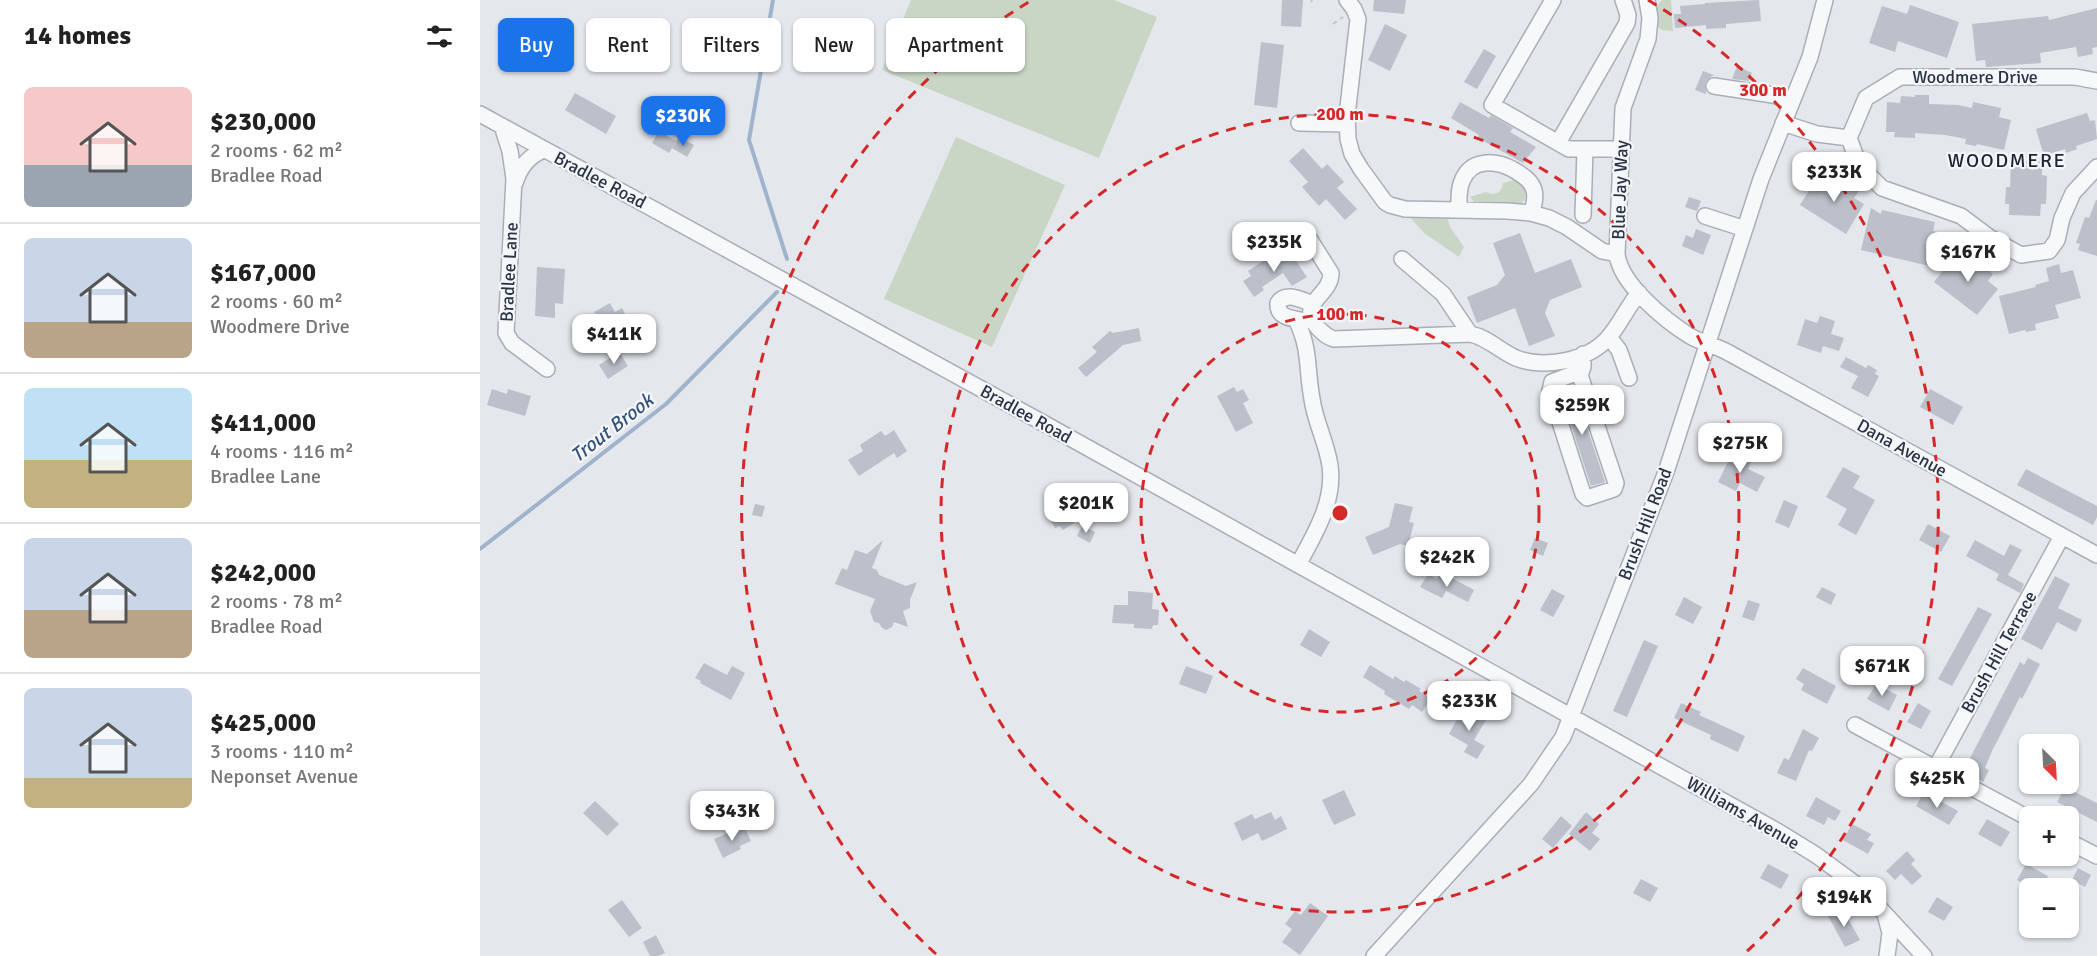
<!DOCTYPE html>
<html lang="en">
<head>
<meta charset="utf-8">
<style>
	body { margin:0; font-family:Signika,sans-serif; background:#f2f2f2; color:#222; height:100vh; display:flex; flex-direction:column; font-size:22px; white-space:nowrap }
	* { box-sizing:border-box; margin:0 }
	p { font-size:20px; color:#767676 }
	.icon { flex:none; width:33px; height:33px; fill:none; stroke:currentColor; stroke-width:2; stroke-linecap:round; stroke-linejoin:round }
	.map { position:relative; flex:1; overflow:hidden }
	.drawer { display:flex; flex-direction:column; background:#fff; width:480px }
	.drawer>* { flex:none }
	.banner { position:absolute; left:18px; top:18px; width:570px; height:54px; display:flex; gap:12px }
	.needle { width:39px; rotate:156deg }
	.tools { position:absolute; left:1539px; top:734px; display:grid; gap:12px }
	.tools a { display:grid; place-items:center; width:60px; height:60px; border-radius:9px; background:#fff; box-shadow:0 2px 4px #0004; font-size:30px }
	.price { position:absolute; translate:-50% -51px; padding:0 14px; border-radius:12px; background:#fff; color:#222; font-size:20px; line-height:39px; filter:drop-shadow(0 2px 3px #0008) }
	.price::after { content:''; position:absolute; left:50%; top:36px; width:18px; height:14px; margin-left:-9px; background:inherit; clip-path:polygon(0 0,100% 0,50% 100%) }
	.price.on { background:#1a73e8; color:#fff }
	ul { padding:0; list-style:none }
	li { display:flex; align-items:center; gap:18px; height:150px; padding:0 24px }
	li+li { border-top:2px solid #e0e0e0 }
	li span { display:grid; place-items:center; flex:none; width:168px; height:120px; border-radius:9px; color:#555 }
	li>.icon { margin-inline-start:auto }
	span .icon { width:72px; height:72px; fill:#fffc; stroke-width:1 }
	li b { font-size:26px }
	h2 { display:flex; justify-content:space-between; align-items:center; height:72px; padding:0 24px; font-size:26px }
	.tag { padding:0 21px; border-radius:9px; background:#fff; box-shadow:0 2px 4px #0004; font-size:21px; line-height:54px }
	.tag.on { background:#1a73e8; color:#fff }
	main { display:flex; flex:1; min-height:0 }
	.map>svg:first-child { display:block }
	.green { fill:#c9d6c5 }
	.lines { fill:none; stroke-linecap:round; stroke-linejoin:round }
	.stream { stroke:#9fb4cc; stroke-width:4 }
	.building { fill:#bbc0ca }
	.minor-casing { stroke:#a9aeb7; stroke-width:18 }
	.path { stroke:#c2c5cb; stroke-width:2; stroke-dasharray:4.5 4.5; stroke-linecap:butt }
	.minor { stroke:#f7f8fa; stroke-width:15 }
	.ring { fill:none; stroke:#d62828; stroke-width:3; stroke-dasharray:10 8 }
	.labels { text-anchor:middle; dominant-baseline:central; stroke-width:4.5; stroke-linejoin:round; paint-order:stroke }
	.street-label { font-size:18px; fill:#2b3445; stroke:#f4f6f9 }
	.neighbourhood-label { font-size:20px; letter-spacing:1.5px; fill:#1d2536; stroke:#f4f6f9 }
	.water-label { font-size:20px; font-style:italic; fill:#34527a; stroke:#f4f6f9 }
	.centre { fill:#d62828; stroke:#f4f6f9; stroke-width:3 }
	.ring-label { font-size:18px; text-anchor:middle; font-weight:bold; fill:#d62828; stroke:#f4f6f9; stroke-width:4.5; stroke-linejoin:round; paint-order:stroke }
</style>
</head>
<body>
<main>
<section class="drawer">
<h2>14 homes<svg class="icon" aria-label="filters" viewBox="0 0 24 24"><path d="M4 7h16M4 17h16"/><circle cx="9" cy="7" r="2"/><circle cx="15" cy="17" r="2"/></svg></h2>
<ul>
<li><span style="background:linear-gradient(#f6c9c9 65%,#9aa5b1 0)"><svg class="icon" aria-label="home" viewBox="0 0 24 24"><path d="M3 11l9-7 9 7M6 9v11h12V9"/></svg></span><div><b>$230,000</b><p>2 rooms · 62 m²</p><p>Bradlee Road</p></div></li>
<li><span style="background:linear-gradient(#c9d6e8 70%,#b9a48a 0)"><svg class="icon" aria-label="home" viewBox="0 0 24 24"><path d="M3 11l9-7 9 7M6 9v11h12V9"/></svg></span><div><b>$167,000</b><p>2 rooms · 60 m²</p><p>Woodmere Drive</p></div></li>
<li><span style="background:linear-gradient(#bfe0f5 60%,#c2b280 0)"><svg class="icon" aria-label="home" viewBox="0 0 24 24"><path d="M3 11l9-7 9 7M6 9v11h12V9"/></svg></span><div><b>$411,000</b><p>4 rooms · 116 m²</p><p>Bradlee Lane</p></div></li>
<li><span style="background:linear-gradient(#c9d6e8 60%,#b9a48a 0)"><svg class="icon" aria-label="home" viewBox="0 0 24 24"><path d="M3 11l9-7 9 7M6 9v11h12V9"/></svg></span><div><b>$242,000</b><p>2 rooms · 78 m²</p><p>Bradlee Road</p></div></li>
<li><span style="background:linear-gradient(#c9d6e8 75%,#c2b280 0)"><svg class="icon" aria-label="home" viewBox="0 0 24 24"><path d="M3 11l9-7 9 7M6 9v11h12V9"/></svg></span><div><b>$425,000</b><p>3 rooms · 110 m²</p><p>Neponset Avenue</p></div></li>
</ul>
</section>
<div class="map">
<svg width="1617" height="956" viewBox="0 0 1617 956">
	<rect width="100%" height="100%" fill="#e4e7ec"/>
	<!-- green -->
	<path class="green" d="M431,0H634L677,17L619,158L402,70Z
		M1182,0H1191L1193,31L1182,30L1176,26L1174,9Z
		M476,137L585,185L512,347L404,299Z
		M1035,178C1044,187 1052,194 1040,205L995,203L990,197L1006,192C1015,196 1021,194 1023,183L1035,180Z
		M928,215L967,216L970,227L984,247L979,257L944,233Z"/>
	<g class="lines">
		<!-- stream -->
		<path class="stream" d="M293,0L269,140L307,259
			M0,549L186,404L297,292"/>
	</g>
	<!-- building -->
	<path class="building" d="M802,0H823L821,27L801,26Z
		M894,0H926L924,14L893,11Z
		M1279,0L1281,21L1246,24V28L1226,29V25L1195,28L1194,14H1201L1200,6L1225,4V3Z
		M1430,5L1479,22L1467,58L1418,41L1415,52L1389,43L1402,6L1427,14Z
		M1617,8V47L1612,48L1613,54L1598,57L1596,47L1560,53L1561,63L1506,67L1505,60L1496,61L1492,24L1568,16L1569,20Z
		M905,24L927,35L910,71L888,60Z
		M781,42L804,45L797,108L774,105Z
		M1004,49L1016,56L997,89L984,82Z
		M1257,66L1272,73L1269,81L1252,79Z
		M1223,71L1234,75L1227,80L1225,84L1226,94L1215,90Z
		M95,93L136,116L126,134L85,110Z
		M1435,95H1449V104L1478,105L1492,108L1493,102L1521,108L1519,117L1531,120L1524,150L1497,144L1496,146L1485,144L1486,139L1465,135L1435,133V138L1414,137L1415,132H1406L1407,102L1420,103L1421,96L1435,97Z
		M980,102L1009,118L1011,115L1033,128L1030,132L1056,147L1043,163L998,138L999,135L971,118Z
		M1607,113L1610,121L1615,120L1617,139L1596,146L1597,149L1586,153L1585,149L1564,156L1556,129Z
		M179,131L196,141L189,153L172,143Z
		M199,137L214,145L207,157L192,148Z
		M823,148L842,169L847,164L864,182L857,188L877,209L865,220L846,199L839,206L822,187L828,182L809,161Z
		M1531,160L1562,161V175L1567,176L1566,204H1561L1560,216L1529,215V204H1525L1526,187H1530Z
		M1338,176L1350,184L1355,176L1379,191L1374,198L1384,204L1366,234L1320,205Z
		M1209,197L1221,201L1217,211L1205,207Z
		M1616,200H1617V256L1598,250L1600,244L1596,243L1605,217L1609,218Z
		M1391,208L1401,214L1402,210L1455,222L1453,231L1466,234L1458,268L1381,250Z
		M1216,229L1231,235L1223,255L1202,246L1206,235L1213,238Z
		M1040,233L1055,273L1091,259L1102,287L1070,300L1065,313L1075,336L1049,346L1035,308L997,323L987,297L1017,285L1025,275L1013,243Z
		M809,251L827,277L812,286L803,273L782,287L784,290L774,297L763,281L771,276L768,271L792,255L796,260Z
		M1476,254L1487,263L1492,257L1513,274L1508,281L1518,289L1497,315L1454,282Z
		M1579,264L1581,273L1593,270L1601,298L1575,305L1579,318L1555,324L1556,330L1546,332L1545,330L1529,334L1519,296L1556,287L1555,285L1569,281L1566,268Z
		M57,267L85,269L83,304L75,303V318L55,316Z
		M130,303L135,312L142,308L147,318L140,322L150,338L138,345L128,327L124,330L114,312Z
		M1340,316L1355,321L1351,334L1364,338L1359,351L1343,346L1341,353L1317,345L1325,319L1337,323Z
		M659,328L661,341L643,345L606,377L598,368L617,352L612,347L630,331L633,333Z
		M139,352L148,366L128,379L119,365Z
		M1366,357L1386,368L1388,365L1397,370L1395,374L1399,376L1388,397L1371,388L1378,376L1360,367Z
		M1093,385L1125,482L1111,486L1080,391Z
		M754,387L757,392L763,389L769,400L763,403L773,423L756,432L737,396Z
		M12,389L27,394L28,389L51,396L45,416L7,405Z
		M1450,389L1483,407L1473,425L1440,407Z
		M414,430L427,451L417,458L414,453L379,476L368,460L383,451L380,445L401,431L405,436Z
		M1253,452L1271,461L1268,469L1285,477L1277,492L1260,483L1256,491L1238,482Z
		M1363,467L1380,476L1373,488L1395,500L1376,535L1358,525L1367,509L1346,497Z
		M1546,469L1617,506V517L1613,525L1537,485Z
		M1304,500L1318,506L1309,528L1295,522Z
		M582,501L594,523L583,530L580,526L575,528L570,520L575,517L569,508Z
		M915,503L933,507L929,522L934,523L928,546L920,544L893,555L885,537L909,527Z
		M275,504L285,506L282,517L272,515Z
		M1448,524L1470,536L1461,552L1439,540Z
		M602,526L615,532L610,543L597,536Z
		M1055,538L1068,543L1063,556L1050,550Z
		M403,540L392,568L397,570L399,575L426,586L437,582L430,600V608L423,611L428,627L414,622L412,627L406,630L402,628L399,623L394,622L390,611L395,599L355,584L362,568L367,570L375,550L387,554Z
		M1495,540L1524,556L1530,544L1542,550L1528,575L1544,584L1540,593L1516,580L1519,574L1486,556Z
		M948,574L957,579L959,576L968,581L970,577L994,590L988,602L966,591L962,598L940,587Z
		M1575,576L1590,584L1578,608L1602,620L1596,632L1577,622L1562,650L1541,639Z
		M1342,587L1356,594L1351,605L1336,597Z
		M1072,589L1085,596L1073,617L1060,610Z
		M648,591L673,593L672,609L679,610L678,625H673L672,629L654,628V624L632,623L634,605H648Z
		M1204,597L1222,607L1213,624L1195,615Z
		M1268,600L1280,604L1274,621L1262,617Z
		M1498,607L1512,614L1472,686L1458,679Z
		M829,629L850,642L841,657L820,645Z
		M1164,640L1178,646L1147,717L1133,711Z
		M1548,658L1560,664L1542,699L1540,697L1512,751L1505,768L1509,770L1503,782L1491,775L1497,764L1489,760L1540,662L1544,665Z
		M224,663L247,675L252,666L265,673L251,700L220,683L221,681L215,678Z
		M890,665L913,679L915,676L924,682L926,680L941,689L939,691L951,698L942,712L932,705L929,709L904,694L905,691L883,677Z
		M706,666L733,676L726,694L699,684Z
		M1323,668L1356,686L1347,704L1321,690L1324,684L1316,679Z
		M1396,684L1417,695L1409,711L1387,699Z
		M1201,703L1221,712L1219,715L1265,736L1258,752L1230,739L1231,735L1194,718Z
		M1438,703L1451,711L1441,729L1427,722Z
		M984,707L1006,720L994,740L1005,746L997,759L984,752L988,745L969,734Z
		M1323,729L1339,738L1332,751L1329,750L1316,781L1297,773L1304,758L1309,760Z
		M1585,787L1617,803V822L1577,802Z
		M864,790L876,815L854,825L842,800Z
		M1444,792L1478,811L1469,825L1436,806Z
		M279,793L286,807L273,814L266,800Z
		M1336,797L1361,811L1355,821L1348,817L1344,825L1326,816Z
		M115,801L139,824L127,836L103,813Z
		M791,812L795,820L801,816L807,829L782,841L778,833L762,841L754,823L772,814L775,819Z
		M1106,812L1119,824L1112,833L1120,839L1110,851L1089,834Z
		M1081,816L1092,826L1073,848L1062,839Z
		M1507,819L1530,832L1521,847L1498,834Z
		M1372,824L1391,834L1387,840L1394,843L1388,854L1363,840Z
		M264,826L271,841L260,846L261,849L243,858L234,839Z
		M1427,851L1435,860L1431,864L1442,876L1432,885L1421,874L1415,880L1406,871Z
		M1288,864L1309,875L1301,889L1280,878Z
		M1546,864L1568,876L1566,880L1580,888H1551L1537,880Z
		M1598,868L1611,875L1605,887L1592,880Z
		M1161,879L1178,888L1170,902L1153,893Z
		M1457,897L1473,907L1464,921L1448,912Z
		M142,900L162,928L149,937L128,910Z
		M830,903L848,916L820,955L802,942L812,929L805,924L815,911L821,915Z
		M1362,908L1380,940L1365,947L1348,916Z
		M176,935L185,953L178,956H170L163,942Z"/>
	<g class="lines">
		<defs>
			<path id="minor" d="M867,0L874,9L878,19L867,116L868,139L872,154L881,169L905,202L910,205L925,209L1027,211L1051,213L1069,218L1087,227L1122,251L1137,254
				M1073,0L1012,105L1089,149H1141
				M1167,0L1170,18L1168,39L1143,108L1137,254C1140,284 1186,321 1210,336C1222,343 1237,346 1249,353L1617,555
				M1617,81L1595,77H1420L1386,98L1369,138L1379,165L1402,188L1481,216L1509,237L1541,255L1569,251L1577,240L1582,218L1593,193L1617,167
				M1234,86L1293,95L1312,101
				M0,114L556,419L1297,831L1336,855L1381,888L1444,956
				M819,123L867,124
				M1303,123L1337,134L1369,138
				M22,126L30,151L34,179L26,333L32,343L67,369
				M1078,143L1147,23L1148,15L1143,0
				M35,183C40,167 48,157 63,150
				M979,210C979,201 978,190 982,181C991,158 1016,160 1034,170C1042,175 1051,180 1054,190C1056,198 1054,206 1051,213
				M1103,215L1105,149
				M1225,216L1265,229
				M825,232L851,273C851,297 816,301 838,328C843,333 847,337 854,339L990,334C1007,337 1020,351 1036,358C1063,369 1107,361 1127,339C1140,325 1147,307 1159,293
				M922,259L963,294L990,334
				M816,319C831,351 826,367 832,399C835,422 847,443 850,466C855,502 834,535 818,565
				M825,321C813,318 797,319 798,303C806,291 821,300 833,304
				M1129,337L1139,350L1149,378
				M1101,371L1072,382L1070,391L1103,494L1107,498L1134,489L1136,483L1100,375L1103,367V354
				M1375,725L1550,819
				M1456,767L1582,536
				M1588,841L1617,856
				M1405,914L1410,933L1407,956
				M894,956L1051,784L1083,737L1186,472L1281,179L1330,57L1345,0"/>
		</defs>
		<!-- minor casing -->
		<use href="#minor" class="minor-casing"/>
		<!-- path -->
		<path class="path" d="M831,2L832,0
			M853,24L863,17"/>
		<!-- minor -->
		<use href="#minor" class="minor"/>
	</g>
	<!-- distance rings -->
	<g class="ring">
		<circle cx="860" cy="513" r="199"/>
		<circle cx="860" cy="513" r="399"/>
		<path d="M456 954A598 598 0 0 1 552 0M1168 0A598 598 0 0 1 1264 954"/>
	</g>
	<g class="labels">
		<!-- street labels -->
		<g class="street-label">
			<text x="1495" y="77">Woodmere Drive</text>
			<text transform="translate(120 180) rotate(28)">Bradlee Road</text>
			<text transform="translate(1140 190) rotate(-88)">Blue Jay Way</text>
			<text transform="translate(29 272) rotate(-87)">Bradlee Lane</text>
			<text transform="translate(546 414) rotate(29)">Bradlee Road</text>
			<text transform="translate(1422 448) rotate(29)">Dana Avenue</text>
			<text transform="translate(1165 524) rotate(-69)">Brush Hill Road</text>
			<text transform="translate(1519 652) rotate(-61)">Brush Hill Terrace</text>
			<text transform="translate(1263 813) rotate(30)">Williams Avenue</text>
		</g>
		<!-- neighbourhood labels -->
		<g class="neighbourhood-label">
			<text x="1527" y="160">WOODMERE</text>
		</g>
		<!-- water labels -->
		<g class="water-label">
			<text transform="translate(132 428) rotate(-38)">Trout Brook</text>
		</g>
	</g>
	<circle cx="860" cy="513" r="9" class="centre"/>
	<g class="ring-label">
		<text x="1283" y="96">300 m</text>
		<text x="860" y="120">200 m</text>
		<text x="860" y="320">100 m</text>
	</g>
</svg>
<div class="tools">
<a><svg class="needle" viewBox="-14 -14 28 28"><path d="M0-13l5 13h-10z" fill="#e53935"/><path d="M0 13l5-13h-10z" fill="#767676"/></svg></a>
<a>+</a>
<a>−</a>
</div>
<b class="price on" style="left:203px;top:147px">$230K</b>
<b class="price" style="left:1354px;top:203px">$233K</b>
<b class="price" style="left:794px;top:273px">$235K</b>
<b class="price" style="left:1488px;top:283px">$167K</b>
<b class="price" style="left:134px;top:365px">$411K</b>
<b class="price" style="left:1102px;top:436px">$259K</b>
<b class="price" style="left:1260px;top:474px">$275K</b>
<b class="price" style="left:606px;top:534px">$201K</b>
<b class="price" style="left:967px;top:588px">$242K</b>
<b class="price" style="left:1402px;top:697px">$671K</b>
<b class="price" style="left:989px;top:732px">$233K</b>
<b class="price" style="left:1457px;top:809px">$425K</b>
<b class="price" style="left:252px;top:842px">$343K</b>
<b class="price" style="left:1364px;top:928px">$194K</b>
<div class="banner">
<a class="tag on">Buy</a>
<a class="tag">Rent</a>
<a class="tag">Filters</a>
<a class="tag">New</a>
<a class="tag">Apartment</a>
</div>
</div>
</main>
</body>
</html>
